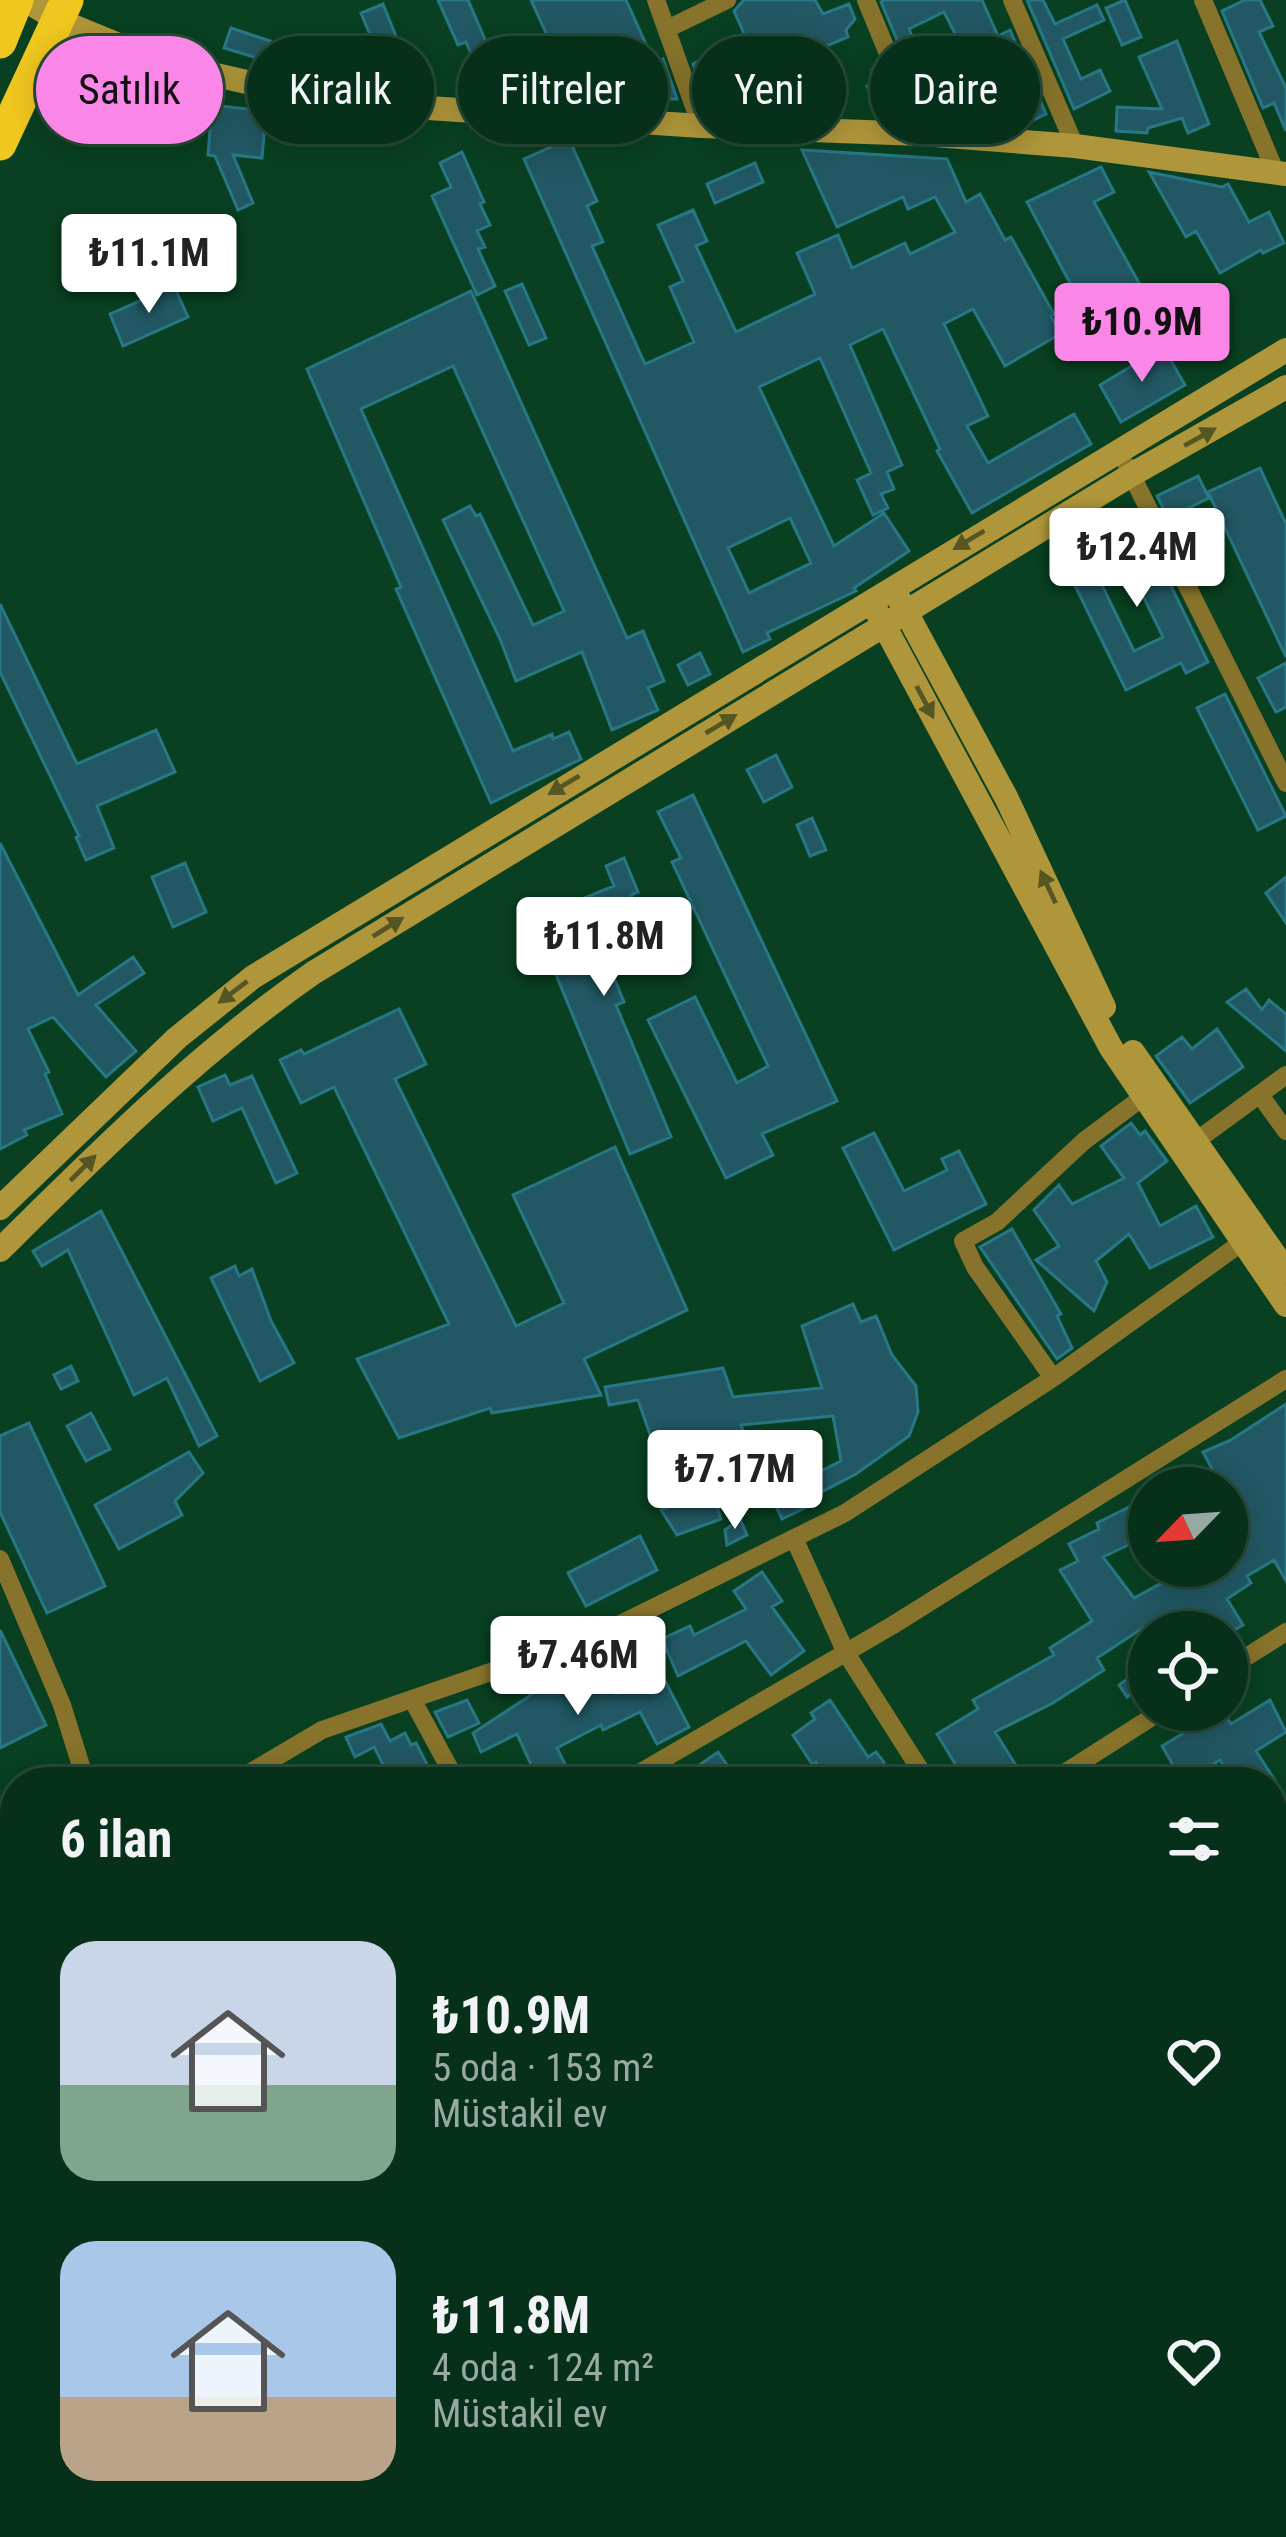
<!DOCTYPE html>
<html lang="tr">
<head>
<meta charset="utf-8">
<style>
	body { margin:0; font-family:"Roboto Condensed",sans-serif; background:#143c26; color:#f1f3f6; height:100vh; display:flex; flex-direction:column; font-size:45px; white-space:nowrap }
	* { box-sizing:border-box; margin:0 }
	p { font-size:39px; color:#98a9a2 }
	.icon { flex:none; width:66px; height:66px; fill:none; stroke:currentColor; stroke-width:2; stroke-linecap:round; stroke-linejoin:round }
	.map { position:relative; flex:1; overflow:hidden }
	.drawer { position:absolute; left:0px; top:1767px; width:1287px; height:771px; display:flex; flex-direction:column; background:#063019; border-radius:48px 48px 0 0; box-shadow:0 6px 30px #0003,0 0 0 3px #274b38 }
	.drawer>* { flex:none }
	.banner { position:absolute; left:36px; top:36px; width:1215px; height:108px; display:flex; gap:24px }
	.needle { width:78px; rotate:245deg }
	.buttons { position:absolute; left:1128px; top:1467px; display:grid; gap:24px }
	.buttons a { display:grid; place-items:center; width:120px; height:120px; border-radius:50%; background:#063019; box-shadow:0 6px 30px #0003,0 0 0 3px #274b38; font-size:60px }
	.price { position:absolute; translate:-50% -102px; padding:0 27px; border-radius:12px; background:#fff; color:#222; font-size:39px; line-height:78px; filter:drop-shadow(0 3px 6px #0008) }
	.price::after { content:''; position:absolute; left:50%; top:72px; width:36px; height:27px; margin-left:-18px; background:inherit; clip-path:polygon(0 0,100% 0,50% 100%) }
	.price.selected { background:#fa87e8; color:#111 }
	ul { padding:0; list-style:none }
	li { display:flex; align-items:center; gap:36px; height:300px; padding:0 60px }
	li span { display:grid; place-items:center; flex:none; width:336px; height:240px; border-radius:36px; color:#555 }
	li>.icon { margin-inline-start:auto }
	span .icon { width:144px; height:144px; fill:#fffc; stroke-width:1 }
	li b { font-size:51px }
	h2 { display:flex; justify-content:space-between; align-items:center; height:144px; padding:0 60px; font-size:51px }
	.pill { padding:0 42px; border-radius:54px; background:#063019; box-shadow:0 6px 30px #0003,0 0 0 3px #274b38; font-size:42px; line-height:108px }
	.pill.selected { background:#fa87e8; color:#111 }
	.map>svg:first-child { display:block }
	.building { fill:#215863; stroke:#287786; stroke-width:3; fill-rule:evenodd }
	.lines { fill:none; stroke-linecap:round; stroke-linejoin:round }
	.lane { stroke:#87732b; stroke-width:9 }
	.street { stroke:#87732b; stroke-width:18 }
	.secondary { stroke:#af963a; stroke-width:24 }
	.highway { stroke:#f0c71e; stroke-width:33 }
	.oneway { fill:#565625 }
</style>
</head>
<body>
<div class="map">
<svg width="1286" height="2537" viewBox="0 0 1286 2537">
	<rect width="100%" height="100%" fill="#084021"/>
	<!-- building -->
	<path class="building" d="M438,0H468L496,65L479,72L466,42L458,45Z
		M531,0H626L655,64L663,59L677,99H648L634,75L578,101L567,77L590,66L576,34L552,46Z
		M744,0H815L823,14L849,4L855,19L846,30L848,37L822,48L821,45L783,64L800,100H779L766,82L748,90L742,77L704,95L693,64L746,38L734,11Z
		M885,0H982L998,36L1010,30L1046,114L1023,125L995,123L987,108L956,120L930,118L881,2ZM944,12L981,85L941,102L909,29Z
		M1027,0H1043L1055,24L1097,5L1104,20L1063,39L1081,79L1100,70L1110,91L1074,109Z
		M1125,0L1141,37L1122,45L1106,8Z
		M1245,0H1260L1273,26L1259,32L1286,88V131L1274,103L1263,108L1222,11Z
		M383,4L413,78L392,87L361,13Z
		M231,28L270,41L264,60L224,48Z
		M1177,41L1209,124L1188,133L1182,118L1148,128L1147,133L1116,131L1117,107L1162,109L1139,57Z
		M879,67L896,109L892,111L889,105L877,110L867,86L878,81L872,70Z
		M212,105L266,111L262,158L233,155L253,203L238,210L215,156L208,155Z
		M569,139L597,201L587,206L603,242L592,246L645,364L694,342L670,287L683,281L658,225L693,210L707,241L696,246L736,332L815,294L797,253L838,235L852,268L905,243L910,254L955,232L935,197L908,209L903,197L837,227L802,150L947,159L966,202L980,194L1005,240L1011,237L1054,314L1051,316L1060,334L1005,366L973,309L944,324L988,416L967,426L988,463L1074,414L1091,444L972,513L937,451L940,449L883,329L850,345L902,465L887,472L894,489L881,494L888,508L873,515L857,480L871,473L820,358L759,387L834,546L884,513L909,551L854,588L856,591L767,633L770,639L743,652L524,159ZM790,518L811,563L749,593L728,548Z
		M462,152L484,202L480,204L490,225L477,231L485,247L478,249L495,286L477,295L432,196L451,187L440,163Z
		M755,163L763,182L715,203L707,184Z
		M1101,167L1114,192L1094,202L1153,308L1098,336L1027,202Z
		M1149,172L1222,187L1228,184L1249,222L1269,212L1284,243L1263,253L1261,250L1220,273L1196,231L1186,237Z
		M522,284L546,338L529,345L505,291Z
		M174,286L188,317L123,346L110,314Z
		M471,291L627,638L643,631L664,681L648,688L658,710L612,730L582,652L516,681L500,639L443,520L470,506L476,516L480,514L533,625L564,611L453,366L361,409L513,751L552,734L553,739L569,732L581,759L491,803L396,589L401,587L307,369Z
		M1163,347L1185,385L1121,422L1100,385Z
		M1260,468L1286,524V657L1208,492Z
		M1198,476L1209,498L1168,518L1157,496Z
		M1137,516L1208,662L1186,673L1181,663L1126,690L1060,555L1082,544L1134,651L1163,637L1118,545L1113,527Z
		M0,604L77,764L156,730L175,772L97,806L114,848L86,860L76,837L79,836L0,672Z
		M700,653L710,674L688,685L678,665Z
		M1286,663V707L1276,712L1258,678Z
		M1225,694L1286,816L1258,830L1197,708Z
		M776,755L792,787L764,802L747,770Z
		M693,795L837,1101L762,1134L773,1155L726,1178L648,1020L695,997L737,1083L768,1066L672,862L681,858L658,812Z
		M812,818L826,850L810,856L797,825Z
		M0,843L78,995L133,957L144,973L96,1005L136,1051L106,1077L53,1017L28,1029L49,1072L45,1074L62,1114L24,1130L27,1135L0,1149Z
		M624,858L638,892L631,895L645,930L602,948L624,1002L616,1005L671,1137L630,1154L533,919L614,886L606,866Z
		M185,863L206,912L173,927L152,877Z
		M1286,877V923L1266,893Z
		M1246,989L1262,1010L1269,1000L1286,1014V1051L1227,1002Z
		M399,1009L426,1064L395,1079L516,1326L564,1303L513,1195L615,1147L687,1310L584,1359L601,1395L492,1413L490,1408L399,1438L357,1359L449,1324L334,1087L301,1103L280,1060L301,1050L304,1054Z
		M1217,1029L1243,1067L1190,1103L1156,1056L1182,1037L1192,1049Z
		M225,1075L230,1085L252,1076L297,1173L276,1183L242,1108L213,1121L198,1087Z
		M1131,1123L1140,1135L1145,1131L1167,1161L1138,1183L1160,1226L1196,1206L1213,1237L1150,1268L1129,1234L1096,1261L1107,1282L1094,1311L1036,1260L1059,1246L1034,1210L1059,1185L1072,1204L1124,1178L1101,1146Z
		M874,1133L904,1191L947,1170L942,1159L959,1151L986,1204L894,1250L843,1148Z
		M101,1211L217,1436L199,1446L167,1378L134,1395L68,1250L42,1266L33,1251Z
		M1012,1229L1061,1314L1057,1316L1072,1348L1057,1359L980,1247Z
		M235,1266L239,1276L252,1269L271,1321L294,1363L260,1381L211,1278Z
		M853,1304L861,1322L876,1316L892,1355L916,1386L918,1412L909,1436L856,1474L814,1496L817,1502L782,1519L771,1496L841,1461L833,1416L741,1425L743,1431L688,1450L705,1490L711,1487L721,1519L677,1535L661,1510L674,1504L638,1400L609,1405L605,1387L723,1368L733,1397L822,1388L802,1326Z
		M71,1366L78,1381L61,1389L54,1375Z
		M1286,1404V1581L1274,1560L1247,1576L1251,1583L1227,1599L1243,1625L1231,1632H1183L1178,1624L1149,1632L1148,1637L1143,1628L1097,1658L1104,1670L1053,1703L995,1732L1017,1767L994,1782H966L937,1734L978,1709L973,1700L1054,1655L1050,1648L1092,1621L1060,1570L1078,1561L1069,1544L1099,1529L1097,1523L1131,1506L1134,1513L1149,1505V1535L1103,1557L1134,1598L1193,1566H1227V1535L1241,1527L1238,1522L1245,1517L1230,1488H1179L1212,1469L1203,1452L1231,1440Z
		M91,1413L110,1449L86,1461L67,1426Z
		M29,1423L105,1586L47,1613L0,1512V1436Z
		M189,1452L203,1473L175,1501L182,1515L119,1549L95,1505Z
		M740,1519L747,1535L727,1545L725,1530Z
		M640,1536L657,1570L586,1606L568,1573Z
		M762,1572L782,1601L772,1607L804,1651L771,1675L746,1641L678,1676L662,1639L690,1626L694,1635L746,1609L734,1591Z
		M0,1630L46,1725L0,1748Z
		M558,1663L577,1700L610,1684L616,1694L660,1671L689,1727L657,1744L640,1712L603,1730L601,1725L557,1748L574,1782H539L517,1734L481,1752L473,1733L534,1693L527,1679Z
		M1149,1663V1681L1127,1697L1119,1685Z
		M467,1700L479,1723L448,1737L435,1712Z
		M830,1700L868,1757L876,1752L884,1762L886,1782H826L816,1762L812,1764L793,1735L815,1719L811,1713Z
		M1270,1700L1286,1732L1256,1751L1276,1782H1234L1220,1760L1183,1782L1162,1746L1197,1725L1191,1716L1201,1710H1222L1231,1724Z
		M381,1724L390,1741L405,1733L411,1745L416,1743L432,1774L416,1782H392L374,1747L355,1757L346,1737Z
		M718,1752L739,1782H709L698,1766Z
		M0,1977L15,2001V2030L0,2039Z
		M15,2095V2145L0,2153V2107Z
		M15,2228V2369L0,2349V2237Z
		M15,2386V2410L0,2418V2394Z"/>
	<g class="lines">
		<!-- lane -->
		<path class="lane" d="M86,2523L96,2537
			M0,2535L15,2522"/>
		<!-- street -->
		<path class="street" d="M656,0L701,126
			M866,0L921,134
			M1012,0L1075,146
			M1203,0L1276,173
			M667,29L727,0
			M1127,466L1286,783
			M1260,1095L1286,1131
			M1185,1149L1286,1075
			M1053,1378L975,1267L963,1241L997,1222L1084,1141L1143,1097
			M794,1538L846,1653L928,1782
			M0,1559L62,1705L86,1782
			M1227,1669L1286,1632
			M412,1699L457,1782
			M234,1782L322,1730L598,1635L845,1513L1053,1378L1244,1241
			M624,1782L893,1625L1286,1379
			M1050,1782L1163,1710
			M1272,1862L1286,1853
			M0,1964L15,1953
			M1272,2073L1286,2065
			M0,2218L15,2208
			M1272,2283L1286,2305
			M0,2483L15,2471
			M473,2523L482,2537
			M958,2523L968,2537
			M579,2537L601,2523
			M884,2537L905,2523"/>
		<!-- secondary -->
		<path class="secondary" d="M25,0L58,20L163,63L304,95L413,107L701,126L921,134L1075,146L1286,174
			M899,599L1007,799L1104,1007
			M877,612L1111,1048L1286,1305
			M1133,1052L1286,1271
			M0,1208L177,1038L253,977L1286,350
			M0,1250C100,1151 197,1054 313,973L1131,475L1286,387"/>
		<!-- highway -->
		<path class="highway" d="M0,42L17,0
			M0,144L67,0"/>
	</g>
	<!-- one-way arrows -->
	<defs><path id="oneway-solid" d="M-6-.8H1V-3.2L6.5 0L1 3.2V.8H-6Z" transform="scale(3)"/></defs>
	<g class="oneway">
		<use href="#oneway-solid" transform="translate(1200 437) rotate(-29)"/>
		<use href="#oneway-solid" transform="translate(969 540) rotate(149)"/>
		<use href="#oneway-solid" transform="translate(925 702) rotate(62)"/>
		<use href="#oneway-solid" transform="translate(721 724) rotate(-31)"/>
		<use href="#oneway-solid" transform="translate(564 785) rotate(149)"/>
		<use href="#oneway-solid" transform="translate(1048 887) rotate(-115)"/>
		<use href="#oneway-solid" transform="translate(388 927) rotate(-32)"/>
		<use href="#oneway-solid" transform="translate(233 992) rotate(143)"/>
		<use href="#oneway-solid" transform="translate(83 1168) rotate(-45)"/>
	</g>
</svg>
<div class="buttons">
<a><svg class="needle" viewBox="-14 -14 28 28"><path d="M0-13l5 13h-10z" fill="#e53935"/><path d="M0 13l5-13h-10z" fill="#98a9a2"/></svg></a>
<a><svg class="icon" aria-label="locate" viewBox="0 0 24 24"><circle cx="12" cy="12" r="6"/><path d="M12 2v4M12 18v4M2 12h4M18 12h4"/></svg></a>
</div>
<b class="price" style="left:149px;top:316px">₺11.1M</b>
<b class="price selected" style="left:1142px;top:385px">₺10.9M</b>
<b class="price" style="left:1137px;top:610px">₺12.4M</b>
<b class="price" style="left:604px;top:999px">₺11.8M</b>
<b class="price" style="left:735px;top:1532px">₺7.17M</b>
<b class="price" style="left:578px;top:1718px">₺7.46M</b>
<div class="banner">
<a class="pill selected">Satılık</a>
<a class="pill">Kiralık</a>
<a class="pill">Filtreler</a>
<a class="pill">Yeni</a>
<a class="pill">Daire</a>
</div>
<section class="drawer">
<h2>6 ilan<svg class="icon" aria-label="filters" viewBox="0 0 24 24"><path d="M4 7h16M4 17h16"/><circle cx="9" cy="7" r="2"/><circle cx="15" cy="17" r="2"/></svg></h2>
<ul>
<li><span style="background:linear-gradient(#c9d6e8 60%,#7fa58c 0)"><svg class="icon" aria-label="home" viewBox="0 0 24 24"><path d="M3 11l9-7 9 7M6 9v11h12V9"/></svg></span><div><b>₺10.9M</b><p>5 oda · 153 m²</p><p>Müstakil ev</p></div><svg class="icon" aria-label="heart" viewBox="0 0 24 24"><path d="M12 20l-8-8c-3-5 5-10 8-4 3-6 11-1 8 4z"/></svg></li>
<li><span style="background:linear-gradient(#a9c7e8 65%,#b9a48a 0)"><svg class="icon" aria-label="home" viewBox="0 0 24 24"><path d="M3 11l9-7 9 7M6 9v11h12V9"/></svg></span><div><b>₺11.8M</b><p>4 oda · 124 m²</p><p>Müstakil ev</p></div><svg class="icon" aria-label="heart" viewBox="0 0 24 24"><path d="M12 20l-8-8c-3-5 5-10 8-4 3-6 11-1 8 4z"/></svg></li>
</ul>
</section>
</div>
</body>
</html>
